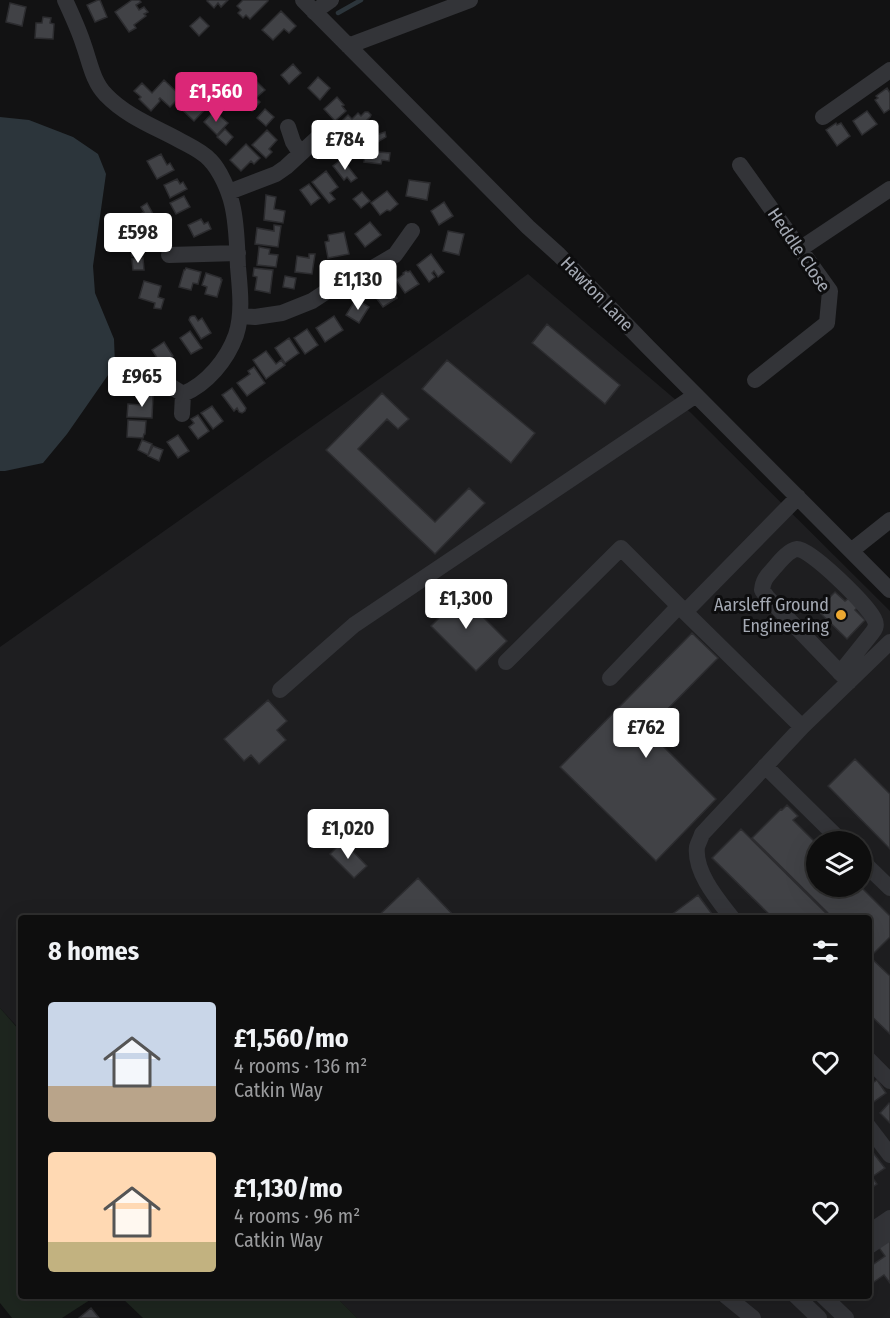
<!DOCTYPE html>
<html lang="en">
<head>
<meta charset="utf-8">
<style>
	body { margin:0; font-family:"Fira Sans Condensed",sans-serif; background:#1c1c1c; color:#f1f3f6; height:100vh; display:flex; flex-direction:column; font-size:22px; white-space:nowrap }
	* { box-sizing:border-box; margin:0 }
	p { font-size:20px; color:#9b9c9e }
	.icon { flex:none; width:33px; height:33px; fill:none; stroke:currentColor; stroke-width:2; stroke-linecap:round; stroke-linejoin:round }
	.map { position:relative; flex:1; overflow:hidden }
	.side { position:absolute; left:18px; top:915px; width:854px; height:384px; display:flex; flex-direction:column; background:#0e0e0e; border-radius:6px; box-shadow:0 6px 24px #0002,0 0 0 2px #2e2e2e }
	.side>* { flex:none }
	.controls { position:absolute; left:806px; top:831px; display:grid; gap:12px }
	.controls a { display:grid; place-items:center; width:66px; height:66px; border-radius:50%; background:#0e0e0e; box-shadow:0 6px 24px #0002,0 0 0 2px #2e2e2e; font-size:30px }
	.price { position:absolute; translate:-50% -51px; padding:0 14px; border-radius:6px; background:#fff; color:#222; font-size:20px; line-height:39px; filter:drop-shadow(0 2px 3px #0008) }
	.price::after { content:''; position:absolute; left:50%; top:36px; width:18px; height:14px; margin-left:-9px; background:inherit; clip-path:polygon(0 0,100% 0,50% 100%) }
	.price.active { background:#db2777; color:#fff }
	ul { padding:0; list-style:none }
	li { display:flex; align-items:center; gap:18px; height:150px; padding:0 30px }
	li span { display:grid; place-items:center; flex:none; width:168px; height:120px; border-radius:6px; color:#555 }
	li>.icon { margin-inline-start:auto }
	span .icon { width:72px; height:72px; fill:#fffc; stroke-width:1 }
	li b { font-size:26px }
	h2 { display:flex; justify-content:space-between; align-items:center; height:72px; padding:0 30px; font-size:26px }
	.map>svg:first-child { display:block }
	.built { fill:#1e1e20; fill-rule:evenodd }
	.green { fill:#1e261f }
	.water { fill:#2c353b }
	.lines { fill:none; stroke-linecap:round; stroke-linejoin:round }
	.stream { stroke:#2c353b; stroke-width:4.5 }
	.building { fill:#414246; stroke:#2c2c2f; stroke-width:1.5 }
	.minor { stroke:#333438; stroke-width:16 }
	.poi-dot { fill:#eca831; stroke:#0d0d0e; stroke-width:2 }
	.labels { text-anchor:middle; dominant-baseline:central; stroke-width:6; stroke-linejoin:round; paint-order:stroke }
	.street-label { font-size:18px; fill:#a4a9b3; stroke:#0d0d0e }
	.poi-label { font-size:18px; fill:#a4a9b3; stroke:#0d0d0e; text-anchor:end }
</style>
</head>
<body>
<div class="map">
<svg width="890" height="1318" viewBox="0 0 890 1318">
	<rect width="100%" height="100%" fill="#121213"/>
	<!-- built -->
	<path class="built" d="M528,274L690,412L890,611V1318H357L335,1296H868V918H21V1031L0,1008V647ZM816,842H861V886H816Z"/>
	<!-- green -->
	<path class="green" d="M0,1008L21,1032V1296H96L62,1318H12L0,1303Z
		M120,1296H335L357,1318H143Z"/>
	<!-- water -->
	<path class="water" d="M0,117L29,120L73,137L98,154L106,174L93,266L95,293L114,339L115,365L67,434L43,463L5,471H0Z"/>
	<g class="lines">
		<!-- stream -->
		<path class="stream" d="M338,13L361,0"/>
	</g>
	<!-- building -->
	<path class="building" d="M98,0H100L107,17L95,22L87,5Z
		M132,0H139L141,2L136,5L139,10L144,7L148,12L144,14L146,16L134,25L136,28L129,32L115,12Z
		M209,0H228L221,7L218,3L214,8L207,1Z
		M243,0H268V1L250,19L246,15L243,18L238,13L241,10L237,6Z
		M10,3L26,7L22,26L6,22Z
		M281,11L296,26L289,33L284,29L273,40L262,30Z
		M43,17L51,18L50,23L54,24L53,39L35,38L36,23H42Z
		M200,17L209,26L199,36L190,26Z
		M293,64L301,73L289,84L281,75Z
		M318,77L330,88L320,100L308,88Z
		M254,79L265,90L256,98L260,102L252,111L237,95Z
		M164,80L181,96L170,107L160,98L159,99L160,101L151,111L139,99L141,97L134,91L142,83L152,93Z
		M887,88L890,93V109L884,113L875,100L878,98L876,96Z
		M190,90L195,95L193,97L200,104L206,97L212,102L194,121L176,104Z
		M337,97L344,105L342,106L346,111L335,121L324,109Z
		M265,109L274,117L266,126L257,118Z
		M214,111L228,123L217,135L204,122Z
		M867,111L877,124L862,135L853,121Z
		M365,112H368L371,115L370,117L354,133L342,121L348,115L352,119L358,113L361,116Z
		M836,123L837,125L841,123L850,136L837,146L826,130Z
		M225,129L233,137L226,145L217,137Z
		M267,130L277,140L269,149L272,152L266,158L252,145Z
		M367,130L369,134L377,130L379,134L385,132L386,137L366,149L357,135Z
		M246,144L260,158L254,164L251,161L241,171L230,160Z
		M366,151L390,153L389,161L382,160L381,164L364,162Z
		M161,154L167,165L170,163L174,170L157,179L147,161Z
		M342,159L357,178L351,182L347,177L344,180L333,166Z
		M326,171L338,187L330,193L335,199L329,203L312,182Z
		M177,179L180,184L183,182L187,189L170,198L164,185Z
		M409,180L430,183L427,200L406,196Z
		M309,184L320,198L311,205L300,190Z
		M387,191L398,204L390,211L387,210L380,215L371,203Z
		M362,192L370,201L361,208L353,199Z
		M266,195L276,197L274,209L285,211L283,223L264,220Z
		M184,196L190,207L176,214L170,203Z
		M444,202L453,216L439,225L431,211Z
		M147,203L153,214L148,217L153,227L138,235L129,221L144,212L141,207Z
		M201,219L204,224L208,222L211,229L194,237L188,225Z
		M370,222L381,235L365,247L355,234Z
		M274,225L281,226L278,247L255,244L257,228L274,231Z
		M448,231L464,234L459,255L443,251Z
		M344,232L349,254L328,258L325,242L329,241L328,235Z
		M142,244L143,255L132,256L131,245Z
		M259,247L270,249L269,254L278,255L276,267L257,265Z
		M309,254H315L312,274L295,272L297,256L309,258Z
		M431,254L444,272L438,277L434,271L432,273L435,277L429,282L417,265Z
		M143,258L144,270H133L132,259Z
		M186,268L201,272L198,284L193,283L191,290L179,287L184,270H185Z
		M254,268L273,270L270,293L255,290L257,277L253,276Z
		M406,271L408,272L410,271L419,284L405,293L396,280L404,274L403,273Z
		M206,273L221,278V280H222L217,297L205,294L207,287L202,285Z
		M285,276L296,278L294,289L283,287Z
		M144,281L161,286L158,297L164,299L161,309L154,308L155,303L139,298Z
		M384,285L385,286L388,285L397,298L383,307L374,295L382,289L381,287Z
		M356,299L369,307L359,323L346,315Z
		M192,316H195L198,321L202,318L211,333L201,339L189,320L190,317Z
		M334,316L343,330L325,342L316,328Z
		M547,324L620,385L605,404L532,343Z
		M307,329L318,345L305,354L294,338Z
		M190,331L202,348L191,354L180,338Z
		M289,338L299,353L285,363L275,348Z
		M164,342L173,356L161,364L152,350Z
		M266,351L276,364L281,360L285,365L266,379L253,360Z
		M447,360L535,433L511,463L422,389Z
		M254,367L265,383L247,396L237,383L250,374L248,371Z
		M232,388L246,408L245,411L242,413L239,412L237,408L234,411L222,395Z
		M382,393L409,419L398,429L387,419L358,449L435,522L469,488L485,503L435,554L326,450Z
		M143,394L153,395L152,418L127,417L128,404L142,405Z
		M212,406L223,421L213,429L201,413Z
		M198,415L209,431L198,439L189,427L194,423L191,419Z
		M128,420L146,421L145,434H144L143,438L127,437Z
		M178,435L189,451L178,458L167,442Z
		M142,440L152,444L148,455L138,450Z
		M153,446L163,450L159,461L148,456Z
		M453,587L507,641L476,671L431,626L438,619L430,610Z
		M835,592L845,601L849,598L858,607L855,610L865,620L847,639L817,610Z
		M692,633L718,658L647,730L716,799L656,861L560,767Z
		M268,700L287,721L277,730L286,740L259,764L251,755L244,761L224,739Z
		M855,759L890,794V849L828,786Z
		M787,805L798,816L793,820L816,843V886H860L890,916V937L871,956L868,953V918H833L752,838L781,809L782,810Z
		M741,829L831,918H773L712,858Z
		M343,841L367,866L354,878L330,854Z
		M418,878L456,918H376Z
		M698,895L715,918H667Z
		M868,955L890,976V1034L868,1013Z
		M877,1080L886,1093L868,1106V1086Z
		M889,1103L890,1104V1123L880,1113Z
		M868,1146L885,1168L872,1177L877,1184L868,1190Z
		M890,1236V1283L884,1275L871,1284L868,1280V1268L885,1256L877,1245Z
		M91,1308L99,1318H79Z"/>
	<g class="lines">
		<!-- minor -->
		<path class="minor" d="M65,0C72,15 79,30 84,46C90,63 93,82 106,95C126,116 155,127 179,140C190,146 202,151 210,160C220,170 229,191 232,204C237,224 237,246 238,267C240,289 243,314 236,335C227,360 207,384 183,394
			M303,0L528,227L559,255L648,347L890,590
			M314,12L331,0
			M348,46L470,0
			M823,117L890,70
			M288,127L293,142L300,153
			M740,165L830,291L827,323L755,380
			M229,192L276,174L286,167L324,132
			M800,249L890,189
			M169,255L238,253
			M240,316L255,317L282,313L312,301L341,282L371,269L395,255L412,231
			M159,379L183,394L182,414
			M798,497L685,612L802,727
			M851,551L890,520
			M506,662L621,548L685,612
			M840,673L872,633C875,629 877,626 875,621C871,608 809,547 797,549C789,550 780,561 775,567C768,575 763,579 762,590L767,597L849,682
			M610,678L679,606
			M280,690L354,625L696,395
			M765,766L842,842
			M861,860L890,888
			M732,918C718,900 694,872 697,847C698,843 701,838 702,834L802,727L890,642
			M868,1059L890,1081
			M868,1126L890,1155
			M868,1233L890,1218
			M868,1247L890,1232
			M726,1296L753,1318
			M796,1296L819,1318
			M823,1296L846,1318"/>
	</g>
	<!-- markers -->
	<circle class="poi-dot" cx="841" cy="615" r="6"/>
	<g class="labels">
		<!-- street labels -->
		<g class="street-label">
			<text transform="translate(799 250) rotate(56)">Heddle Close</text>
			<text transform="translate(597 294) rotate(46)">Hawton Lane</text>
		</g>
		<!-- poi labels -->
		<g class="poi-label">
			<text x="829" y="605">Aarsleff Ground<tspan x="829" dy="21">Engineering</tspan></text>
		</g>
	</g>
</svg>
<div class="controls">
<a><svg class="icon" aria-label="layers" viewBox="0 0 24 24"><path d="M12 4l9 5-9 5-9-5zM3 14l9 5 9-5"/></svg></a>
</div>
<b class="price active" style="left:216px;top:123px">£1,560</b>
<b class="price" style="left:345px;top:171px">£784</b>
<b class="price" style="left:138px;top:264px">£598</b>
<b class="price" style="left:358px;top:311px">£1,130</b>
<b class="price" style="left:142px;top:408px">£965</b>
<b class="price" style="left:466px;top:630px">£1,300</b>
<b class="price" style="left:646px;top:759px">£762</b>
<b class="price" style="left:348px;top:860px">£1,020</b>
<section class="side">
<h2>8 homes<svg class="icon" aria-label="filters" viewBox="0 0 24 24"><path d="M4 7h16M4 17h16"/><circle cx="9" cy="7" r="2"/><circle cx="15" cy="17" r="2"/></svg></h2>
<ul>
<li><span style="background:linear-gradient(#c9d6e8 70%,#b9a48a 0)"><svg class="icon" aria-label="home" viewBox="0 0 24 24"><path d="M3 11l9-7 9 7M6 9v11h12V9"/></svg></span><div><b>£1,560/mo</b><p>4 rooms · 136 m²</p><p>Catkin Way</p></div><svg class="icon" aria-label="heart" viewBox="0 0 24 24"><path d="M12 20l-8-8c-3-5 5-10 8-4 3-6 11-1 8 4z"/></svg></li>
<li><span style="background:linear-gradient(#ffd9b3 75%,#c2b280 0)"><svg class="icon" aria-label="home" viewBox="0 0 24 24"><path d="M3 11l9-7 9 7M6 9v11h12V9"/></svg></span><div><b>£1,130/mo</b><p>4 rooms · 96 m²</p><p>Catkin Way</p></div><svg class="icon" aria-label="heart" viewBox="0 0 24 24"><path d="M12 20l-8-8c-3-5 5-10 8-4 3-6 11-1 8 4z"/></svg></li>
</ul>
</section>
</div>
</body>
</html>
